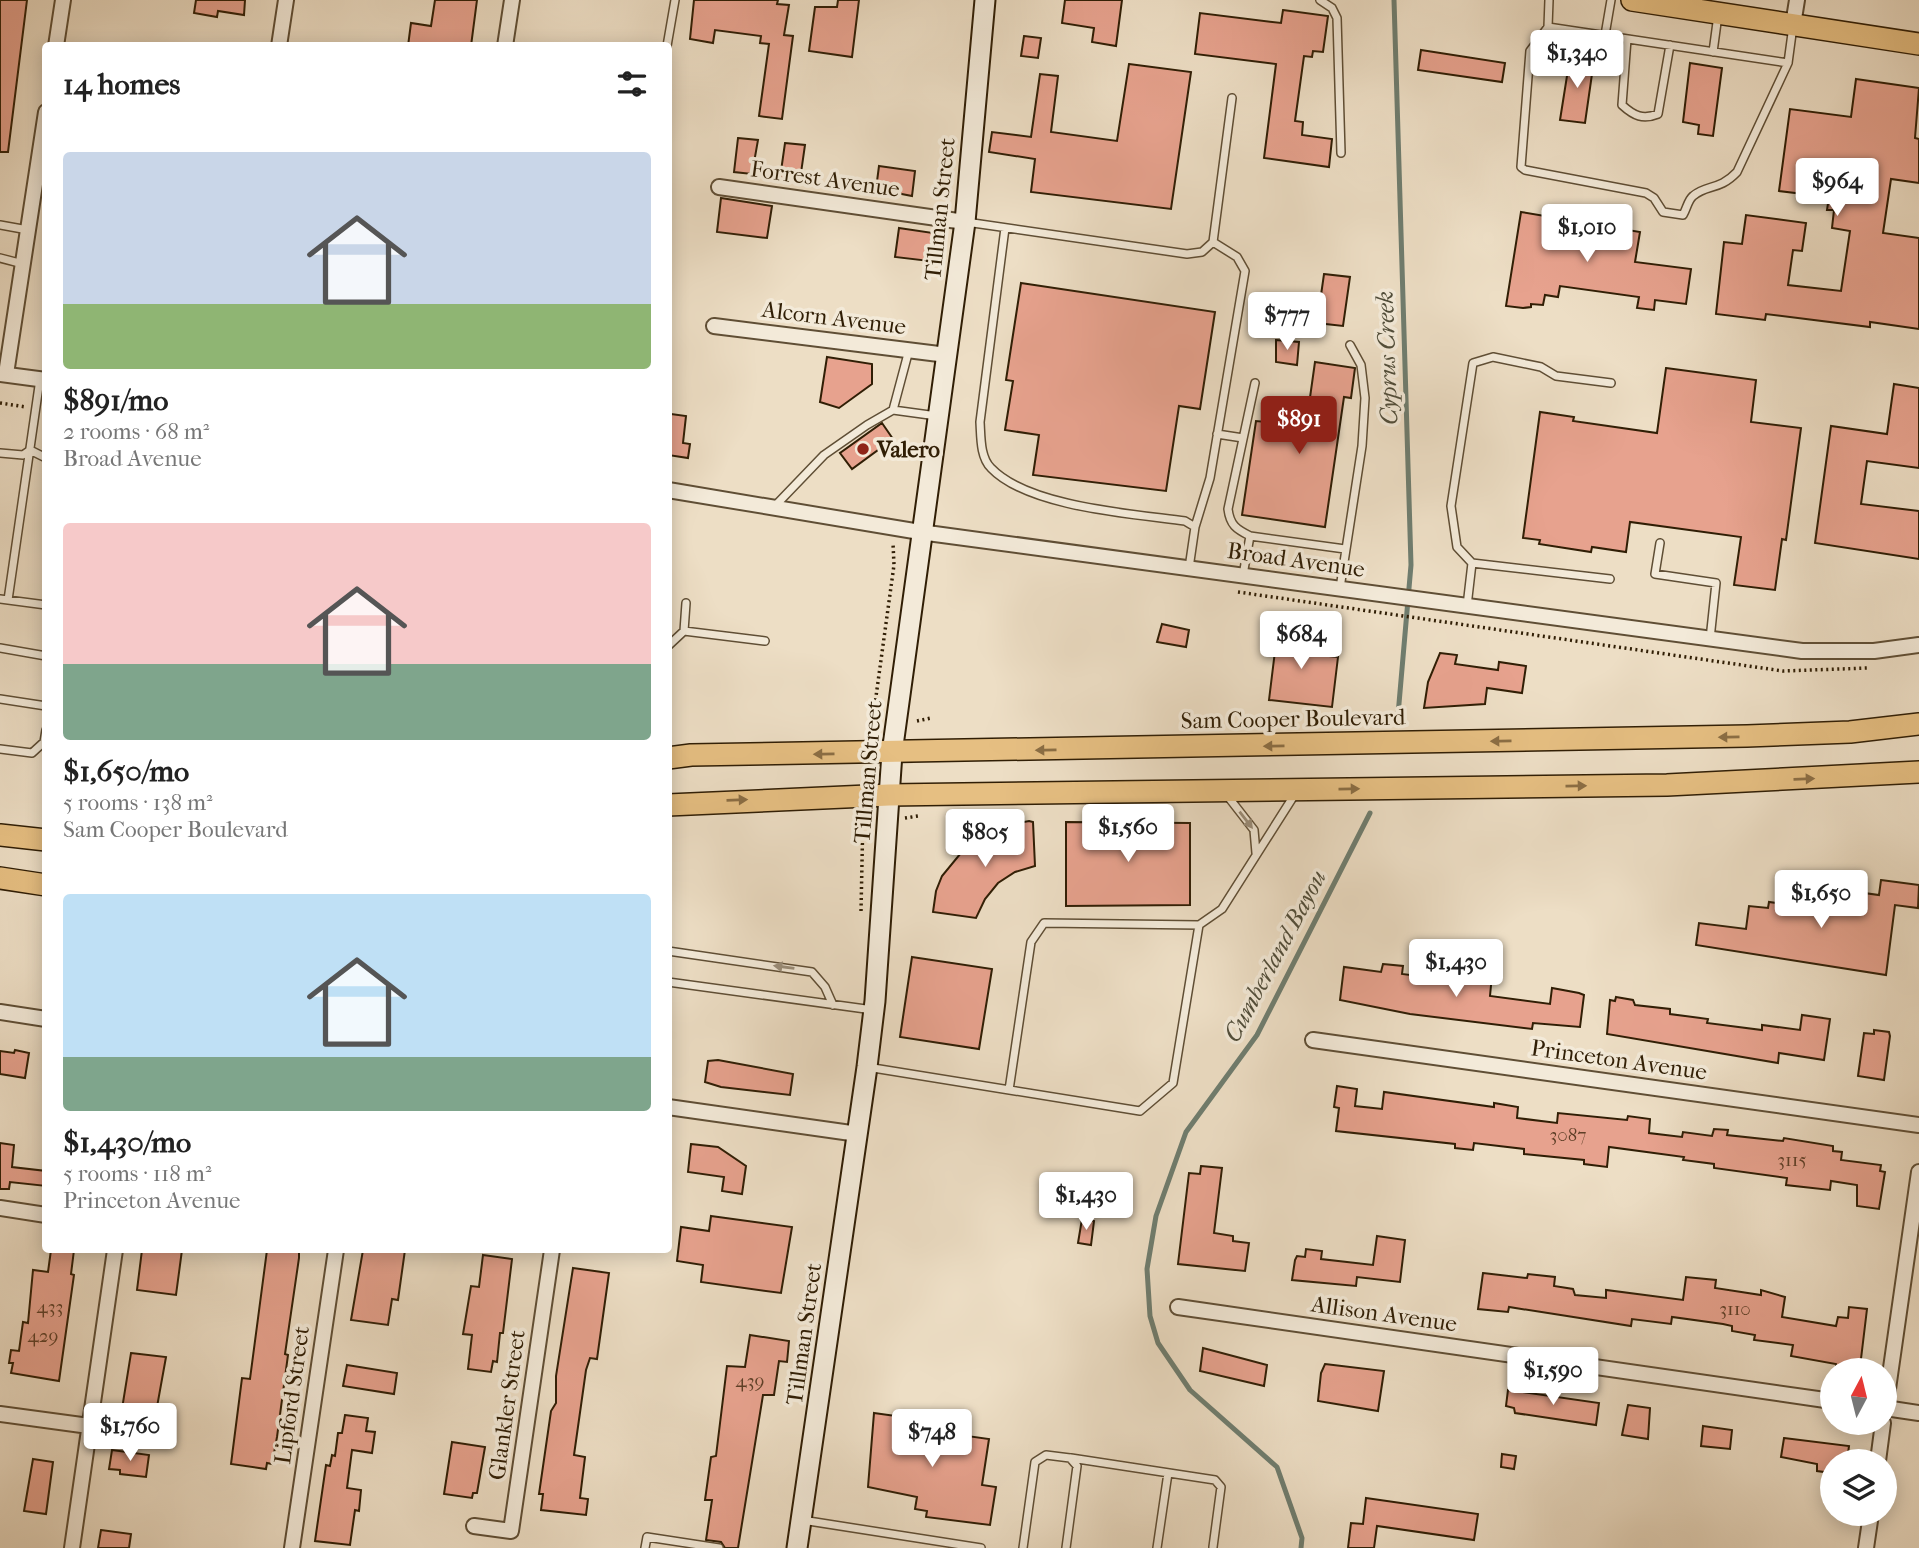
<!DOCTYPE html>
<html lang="en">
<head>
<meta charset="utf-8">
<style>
	body { margin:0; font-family:"IM FELL French Canon",serif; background:#f2f2f2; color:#222; height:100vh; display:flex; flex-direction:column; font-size:26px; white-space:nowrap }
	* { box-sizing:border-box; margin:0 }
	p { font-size:23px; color:#767676 }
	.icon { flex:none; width:38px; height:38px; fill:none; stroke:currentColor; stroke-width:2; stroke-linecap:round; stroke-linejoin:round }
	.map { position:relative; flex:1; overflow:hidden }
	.drawer { position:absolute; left:42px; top:42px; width:630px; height:1211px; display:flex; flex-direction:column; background:#fff; border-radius:7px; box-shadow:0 4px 18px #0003 }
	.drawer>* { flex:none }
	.needle { width:46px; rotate:7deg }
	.buttons { position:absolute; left:1820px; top:1358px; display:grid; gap:14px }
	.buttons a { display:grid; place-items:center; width:77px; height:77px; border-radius:50%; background:#fff; box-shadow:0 4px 18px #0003; font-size:35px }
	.price { position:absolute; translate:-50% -60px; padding:0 16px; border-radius:7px; background:#fff; color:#222; font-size:23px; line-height:46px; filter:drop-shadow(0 2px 4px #0008) }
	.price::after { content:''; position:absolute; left:50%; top:42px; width:21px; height:16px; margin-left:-10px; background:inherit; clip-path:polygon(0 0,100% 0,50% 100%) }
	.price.current { background:#8f2418; color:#fff }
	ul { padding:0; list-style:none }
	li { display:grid; align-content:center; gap:14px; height:371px; padding:0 21px }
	li span { display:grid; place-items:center; height:217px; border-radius:7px; color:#555 }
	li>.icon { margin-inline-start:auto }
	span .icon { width:126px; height:126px; fill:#fffc; stroke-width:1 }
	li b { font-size:30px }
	h2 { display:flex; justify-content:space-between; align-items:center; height:84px; padding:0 21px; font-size:30px }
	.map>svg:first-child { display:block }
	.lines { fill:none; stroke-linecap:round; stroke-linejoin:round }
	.stream { stroke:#6f7d6f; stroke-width:5 }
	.building { fill:#e7a28e; stroke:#301e05; stroke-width:2 }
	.lane-casing { stroke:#5f4e35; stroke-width:10 }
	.street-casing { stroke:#5f4e35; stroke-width:18 }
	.secondary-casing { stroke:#301e05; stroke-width:23 }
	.primary-casing { stroke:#301e05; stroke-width:24 }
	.path { stroke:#301e05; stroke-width:3.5; stroke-dasharray:2 3.5; stroke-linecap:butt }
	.lane { stroke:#f3ead9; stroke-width:7 }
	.street { stroke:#f3ead9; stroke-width:14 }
	.secondary { stroke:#f3ead9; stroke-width:19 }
	.primary { stroke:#e6bf82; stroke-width:21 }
	.oneway { fill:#8b6e44 }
	.oneway2 { fill:#9b8e7a }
	.poi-dot { fill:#8f2418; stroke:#f3ead9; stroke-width:2.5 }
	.labels { text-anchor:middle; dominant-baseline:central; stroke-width:7; stroke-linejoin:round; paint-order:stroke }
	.number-label { font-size:19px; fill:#5e3f27 }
	.street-label { font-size:23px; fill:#301e05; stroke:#f3ead9 }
	.poi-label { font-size:23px; font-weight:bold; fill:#301e05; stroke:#f3ead9; text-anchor:start }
	.water-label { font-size:24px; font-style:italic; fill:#504d3a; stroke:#f3ead9 }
</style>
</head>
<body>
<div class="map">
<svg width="1919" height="1548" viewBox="0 0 1919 1548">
	<rect width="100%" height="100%" fill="#eddec5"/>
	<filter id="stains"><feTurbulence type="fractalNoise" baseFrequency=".00286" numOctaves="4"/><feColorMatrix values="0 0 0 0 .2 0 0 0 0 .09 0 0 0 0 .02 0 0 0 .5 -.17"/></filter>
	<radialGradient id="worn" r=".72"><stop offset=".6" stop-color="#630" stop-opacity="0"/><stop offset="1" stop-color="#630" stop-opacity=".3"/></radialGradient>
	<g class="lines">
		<!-- stream -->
		<path class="stream" d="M1394,0L1411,565L1398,715
			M1301,1548L1302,1538L1277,1467L1190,1390L1158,1343L1150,1316L1147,1269L1156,1216L1186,1132L1257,1035L1370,813"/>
	</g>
	<!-- building -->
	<path class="building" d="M0,0H27L8,152H0Z
		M196,0H245L244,15L218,11L217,17L194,13Z
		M435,0H477L471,46H408L411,23L431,26Z
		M694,0H778L777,4L789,5L784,35L793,36L782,119L759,116L769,44L760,43L761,36L715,30L713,43L690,39Z
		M838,0H859L852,57L809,51L815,7H837Z
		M1065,0H1122L1116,46L1092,42L1094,28L1062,23Z
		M1283,10L1328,16L1323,52L1313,51L1312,57L1304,56L1295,121L1303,122L1302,135L1332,139L1329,167L1264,158L1276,64L1195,54L1200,13L1281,23Z
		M1024,36L1041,38L1038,58L1021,56Z
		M1421,50L1505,63L1502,82L1418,70Z
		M1570,57L1594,60L1585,123L1560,120Z
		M1690,63L1722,68L1713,136L1698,134L1699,125L1683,122Z
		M1129,64L1191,72L1171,209L1031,192L1035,159L989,152L992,132L1031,137L1040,74L1058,76L1051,132L1117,141Z
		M1856,79L1919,88L1915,138L1919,139V183L1891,179L1883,233L1919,238V329L1870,322V327L1766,314L1765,320L1716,314L1724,242L1742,244L1746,215L1806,223L1802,251L1793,250L1788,285L1841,291L1850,231L1832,228L1834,210H1827L1829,197L1779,191L1790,109L1851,117Z
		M738,138L758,140L752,174L734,172Z
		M785,143L805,145L800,180L780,178Z
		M879,166L915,171L912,196L876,189Z
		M721,198L772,206L767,238L717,232Z
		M1521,212L1640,232L1635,262L1691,269L1686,304L1655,300L1654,310L1637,308L1639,297L1560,286L1558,297L1545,295L1543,305L1531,304V307L1523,308L1506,306Z
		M899,228L933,233L929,261L895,257Z
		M1324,274L1350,277L1343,326L1317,323Z
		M1021,283L1215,312L1200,409L1179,406L1166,491L1033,475L1039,435L1005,430L1013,381L1006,380Z
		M1276,340L1299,342L1297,365L1276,362Z
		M827,357L872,364V384L839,408L820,402Z
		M1315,362L1355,368L1351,398L1344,397L1325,527L1242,515L1256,421L1306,426Z
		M1666,368L1756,380L1751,422L1801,428L1786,540L1782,539L1775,590L1734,585L1741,537L1630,522L1626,552L1592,547L1591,552L1539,544L1540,540L1523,538L1540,412L1574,417L1573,421L1657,433Z
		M1894,384L1919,388V468L1867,461L1861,504L1919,511V559L1815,543L1831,426L1887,434Z
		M671,414L686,416L683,443L690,444L688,458L668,455Z
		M882,423L893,439L852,469L840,453Z
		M1162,624L1189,630L1186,647L1157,642Z
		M1277,628L1314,633L1312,654L1338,657L1332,707L1269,700L1275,651H1272Z
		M1440,653L1457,655L1455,664L1498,670L1499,662L1526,666L1522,693L1487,688L1485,704L1424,708L1428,682Z
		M1029,821L1033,822L1035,866L1015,872L998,883L985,899L976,918L933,912L936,891L942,876L965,848L998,827Z
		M1066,822L1190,823V905L1066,906Z
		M1881,880L1919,885L1918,908L1895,905L1886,975L1696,945L1699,923L1746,929L1749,906L1768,908L1769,902L1790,905L1789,911L1824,916L1828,888L1879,895Z
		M912,957L992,969L979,1049L900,1037Z
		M1383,964L1403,966L1402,974L1472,983L1473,973L1492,975L1490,996L1550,1004L1552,988L1579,993L1584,995L1580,1027L1533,1023L1532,1029L1410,1014L1340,1000L1344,967L1381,972Z
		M1616,997L1633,1000L1635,1005L1670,1009V1014L1708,1019L1707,1023L1762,1030V1025L1800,1030L1802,1015L1830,1019L1824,1060L1779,1053L1778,1063L1607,1034L1610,1000L1615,1001Z
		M1874,1030L1889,1032L1890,1036L1884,1080L1858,1076L1864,1033L1874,1034Z
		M15,1050L29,1053L25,1078L0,1074V1051L14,1053Z
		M718,1060L793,1074L790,1095L721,1087L705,1082L708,1061Z
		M1337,1086L1357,1089L1355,1106L1382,1109L1384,1092L1494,1107V1103L1518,1107L1517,1118L1557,1123L1558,1113L1627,1120L1628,1116L1650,1119L1649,1133L1682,1137L1683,1132L1712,1136L1714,1129L1728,1130L1727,1135L1783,1141L1784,1138L1833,1146V1151L1842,1152L1841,1160L1881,1165L1880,1171L1885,1172L1879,1209L1857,1206V1185L1831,1181L1830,1190L1786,1185L1787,1178L1714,1168V1164L1683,1160L1684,1157L1609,1147L1607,1167L1584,1164V1160L1524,1154V1149L1474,1143L1473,1150L1455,1148V1144L1336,1131L1339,1108L1334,1107Z
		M0,1143L14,1145L12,1167L46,1171V1186L10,1182L9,1189H0Z
		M691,1144L718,1147L746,1166L742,1194L722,1191L724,1177L688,1172Z
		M1201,1166L1222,1168L1214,1233L1233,1236V1241L1249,1243L1245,1271L1178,1264L1189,1173L1200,1174Z
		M711,1216L792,1227L781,1293L701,1282L703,1265L677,1261L681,1227L709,1231Z
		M1082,1219L1094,1221L1091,1245L1078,1243Z
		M1377,1236L1405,1240L1400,1282L1357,1277L1356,1286L1292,1280L1295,1260L1297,1256L1305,1257L1306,1249L1322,1251L1321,1259L1373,1265Z
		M51,1250H74L71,1274L74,1275L59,1381L11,1373L13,1363H9L11,1350L19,1351L23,1322L28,1323L33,1270L48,1272Z
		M142,1250H182L176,1295L137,1290Z
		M267,1250H299V1258L285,1354L288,1355L277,1437L272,1464L267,1463L266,1469L231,1464L242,1378L250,1379Z
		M363,1250H405L398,1300L392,1299L388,1325L351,1320Z
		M483,1255L512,1259L503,1333H500L497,1362L493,1361L491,1372L468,1369L472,1335L463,1334L471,1286L479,1287Z
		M573,1268L609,1273L597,1359L590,1358L586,1370L574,1455L585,1457L580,1498L588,1499L586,1515L541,1510L543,1494H539L551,1411L556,1403V1376Z
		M1483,1273L1527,1278L1528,1274L1555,1277L1554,1286L1573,1289L1575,1295L1606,1298V1290L1683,1300L1686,1277L1716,1280L1715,1288L1761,1295V1290L1785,1297L1782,1317L1836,1326L1838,1317L1848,1318L1849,1307L1867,1309L1860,1367L1854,1366V1370L1836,1368V1364L1791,1356L1793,1345L1754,1340L1755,1335L1732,1331V1326L1723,1324L1672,1317L1671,1324L1632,1319L1631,1326L1509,1307L1508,1312L1478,1309Z
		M750,1335L789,1341L787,1362L779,1361L774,1395H763L738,1548H725L721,1542L706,1540L712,1500H705L711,1457L716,1456L727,1366L745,1367Z
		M1203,1348L1267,1365L1264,1386L1200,1371Z
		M131,1353L166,1357L155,1418L121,1415Z
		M1325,1364L1384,1371L1378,1411L1318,1401L1321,1373Z
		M347,1365L397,1373L394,1394L343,1386Z
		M1508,1390L1599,1403L1596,1425L1515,1413L1514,1408L1506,1406Z
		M1628,1405L1650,1408L1648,1439L1622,1435Z
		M874,1413L932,1421L931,1431L989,1439L982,1485L996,1487L990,1525L926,1517L927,1511L915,1509L917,1497L868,1487Z
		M345,1415L368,1418L366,1431L375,1432L372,1453L352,1450L347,1488L361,1490L359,1511L355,1510L350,1545L315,1541L326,1465L330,1466L332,1455L335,1456L338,1433H342Z
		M1703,1426L1732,1430L1730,1449L1701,1446Z
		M1784,1438L1849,1446L1847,1461H1832V1473L1817,1471V1464L1781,1457Z
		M452,1442L485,1447L477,1493H473L472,1498L444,1494Z
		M112,1450L149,1455L146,1477L120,1474V1470L109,1469Z
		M1502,1454L1516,1456L1514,1469L1501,1467Z
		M33,1459L53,1462L46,1514L24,1511Z
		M1366,1498L1478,1514L1474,1540L1377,1526L1374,1548H1348L1351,1523L1363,1524Z
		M101,1530L131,1534L129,1548H98Z"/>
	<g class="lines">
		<defs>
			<path id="lane" d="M1320,0L1332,8L1337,18L1341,153
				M1549,0L1548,27L1788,63L1793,26
				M1548,27L1530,51L1521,167L1525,170L1646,193L1654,198L1663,212L1683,215C1687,208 1688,200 1693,196C1707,184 1719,191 1737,172L1788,63
				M1605,35L1611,0
				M1627,39L1622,105C1634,116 1643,120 1658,114L1670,45
				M667,46L675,0
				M1713,52L1718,15
				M966,222L1187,254L1202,252L1213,242L1232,98
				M0,225L28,230
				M1005,228L980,422C981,437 980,457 991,468C1028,507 1133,514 1185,521L1195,527L1189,568
				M0,258L23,264
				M1255,383L1228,509C1230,525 1236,529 1250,536L1345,549
				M893,410L909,350
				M1217,434L1243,438
				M30,450L46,458
				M0,453L23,455L30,450
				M774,507L824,455L867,425L893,410L937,416
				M1195,527L1210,478L1245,271L1237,257L1213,242
				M1660,543L1655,574L1716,583L1710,639
				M1472,563L1610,579
				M1243,575L1250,536
				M1340,588L1362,446L1365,398L1361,365L1350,345
				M0,599L46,605
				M8,600L40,379
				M1467,606L1472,563L1457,547L1451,506L1473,363L1493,357L1541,367L1556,376L1611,383
				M684,631L686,603
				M668,646L684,631L765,641
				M0,648L46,656
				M0,699L46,706
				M0,749L32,753L44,742L46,730
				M1226,794L1254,830L1256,853
				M668,951L812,972L825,987L833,1005
				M668,982L873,1010
				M867,1067L1140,1111L1173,1083L1199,925L1222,909L1295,794
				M1009,1090L1031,942L1044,923L1199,925
				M1071,1458L1215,1480L1221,1487L1213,1547
				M802,1520L981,1548
				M645,1548L647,1537L719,1548
				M1023,1548L1035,1462L1046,1455L1070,1458L1077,1466L1066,1548
				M1157,1548L1168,1473"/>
			<path id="street" d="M1793,25L1797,0
				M56,46L63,0
				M279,46L286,0
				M505,46L512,0
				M719,187L965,222
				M714,326L947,355
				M0,374L46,380
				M6,374L46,112
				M668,490L920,532L1802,651H1874L1919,645
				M0,1012L46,1019
				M1313,1040L1919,1125
				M668,1107L858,1134
				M0,1208L46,1215
				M1178,1307L1832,1401
				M1885,1408L1919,1413
				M1885,1410L1919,1172
				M0,1414L89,1426
				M1878,1461L1883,1423
				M474,1526L511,1531L552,1250
				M72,1548L115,1250
				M292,1548L336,1250
				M1866,1548L1871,1514"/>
			<path id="secondary" d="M797,1548L867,1067L875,1001L892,753L965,222L985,0"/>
			<path id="primary" d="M1632,0L1919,44
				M668,758L691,755L1747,736L1850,732L1919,724
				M668,805L889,795L1667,785L1919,772
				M0,835L46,840
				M0,878L46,885"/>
		</defs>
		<!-- lane casing -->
		<use href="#lane" class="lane-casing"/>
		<!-- street casing -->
		<use href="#street" class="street-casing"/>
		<!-- secondary casing -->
		<use href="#secondary" class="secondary-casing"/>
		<!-- primary casing -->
		<use href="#primary" class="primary-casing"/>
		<!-- path -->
		<path class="path" d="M0,403L26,407
			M1238,592L1783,671L1868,668
			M917,721L931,718
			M871,733L894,565L893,543
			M905,818L918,816
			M861,911L863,814"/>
		<!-- lane -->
		<use href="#lane" class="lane"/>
		<!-- street -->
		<use href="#street" class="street"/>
		<!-- secondary -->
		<use href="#secondary" class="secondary"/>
		<!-- primary -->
		<use href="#primary" class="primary"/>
	</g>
	<!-- one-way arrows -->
	<defs><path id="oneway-solid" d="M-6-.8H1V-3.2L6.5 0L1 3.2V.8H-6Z" transform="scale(1.75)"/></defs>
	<g class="oneway">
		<use href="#oneway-solid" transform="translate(1729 737) rotate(179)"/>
		<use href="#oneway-solid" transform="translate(1501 741) rotate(179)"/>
		<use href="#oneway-solid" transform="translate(1274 746) rotate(179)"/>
		<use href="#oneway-solid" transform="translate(1046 750) rotate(179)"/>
		<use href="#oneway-solid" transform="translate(824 754) rotate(179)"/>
		<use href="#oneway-solid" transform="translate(1804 779) rotate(-2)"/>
		<use href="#oneway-solid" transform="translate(1576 786) rotate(-1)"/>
		<use href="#oneway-solid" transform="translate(1349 789) rotate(-1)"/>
		<use href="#oneway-solid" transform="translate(737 800) rotate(-2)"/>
	</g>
	<g class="oneway2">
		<use href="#oneway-solid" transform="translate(1246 820) rotate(52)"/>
		<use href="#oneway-solid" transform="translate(784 967) rotate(-172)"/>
	</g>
	<!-- markers -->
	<circle class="poi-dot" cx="863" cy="449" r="7"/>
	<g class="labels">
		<!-- number labels -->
		<g class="number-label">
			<text x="1568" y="1135">3087</text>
			<text x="1792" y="1160">3115</text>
			<text x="50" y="1307">433</text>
			<text x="1735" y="1309">3110</text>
			<text x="43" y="1336">429</text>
			<text x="750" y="1381">439</text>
		</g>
		<!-- street labels -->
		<g class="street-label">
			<text transform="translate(825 179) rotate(8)">Forrest Avenue</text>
			<text transform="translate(940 209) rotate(-84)">Tillman Street</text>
			<text transform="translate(834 318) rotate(7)">Alcorn Avenue</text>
			<text transform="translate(1296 560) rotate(8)">Broad Avenue</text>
			<text transform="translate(1293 719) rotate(-1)">Sam Cooper Boulevard</text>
			<text transform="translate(868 772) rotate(-85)">Tillman Street</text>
			<text transform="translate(1619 1060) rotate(8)">Princeton Avenue</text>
			<text transform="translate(1384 1314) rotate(8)">Allison Avenue</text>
			<text transform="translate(804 1334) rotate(-82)">Tillman Street</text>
			<text transform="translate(292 1395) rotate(-82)">Lipford Street</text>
			<text transform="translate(507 1405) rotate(-82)">Glankler Street</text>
		</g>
		<!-- poi labels -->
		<g class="poi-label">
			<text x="877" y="449">Valero</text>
		</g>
		<!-- water labels -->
		<g class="water-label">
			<text transform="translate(1387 358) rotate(-92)">Cyprus Creek</text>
			<text transform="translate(1275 956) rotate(-62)">Cumberland Bayou</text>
		</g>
	</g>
	<rect width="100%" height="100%" filter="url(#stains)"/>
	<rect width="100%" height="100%" fill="url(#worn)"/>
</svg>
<div class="buttons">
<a><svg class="needle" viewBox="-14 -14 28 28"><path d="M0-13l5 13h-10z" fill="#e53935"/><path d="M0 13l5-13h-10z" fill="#767676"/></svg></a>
<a><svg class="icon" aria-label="layers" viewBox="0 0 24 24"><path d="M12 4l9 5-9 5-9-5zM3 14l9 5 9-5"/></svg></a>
</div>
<b class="price" style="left:1577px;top:90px">$1,340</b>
<b class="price" style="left:1837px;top:218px">$964</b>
<b class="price" style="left:1587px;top:264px">$1,010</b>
<b class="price" style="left:1287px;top:352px">$777</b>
<b class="price current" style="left:1299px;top:456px">$891</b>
<b class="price" style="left:1301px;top:671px">$684</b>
<b class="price" style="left:1128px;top:864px">$1,560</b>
<b class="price" style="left:985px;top:869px">$805</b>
<b class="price" style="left:1821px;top:930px">$1,650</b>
<b class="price" style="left:1456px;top:999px">$1,430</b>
<b class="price" style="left:1086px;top:1232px">$1,430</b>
<b class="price" style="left:1553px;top:1407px">$1,590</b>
<b class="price" style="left:130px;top:1463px">$1,760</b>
<b class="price" style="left:932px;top:1469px">$748</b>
<section class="drawer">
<h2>14 homes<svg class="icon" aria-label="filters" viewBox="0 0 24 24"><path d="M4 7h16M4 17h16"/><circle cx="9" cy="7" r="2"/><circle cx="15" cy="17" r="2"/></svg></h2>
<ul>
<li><span style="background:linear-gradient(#c9d6e8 70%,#8fb573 0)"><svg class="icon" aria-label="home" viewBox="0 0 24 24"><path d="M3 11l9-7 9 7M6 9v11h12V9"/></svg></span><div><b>$891/mo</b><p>2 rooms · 68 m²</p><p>Broad Avenue</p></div></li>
<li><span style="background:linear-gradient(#f6c9c9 65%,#7fa58c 0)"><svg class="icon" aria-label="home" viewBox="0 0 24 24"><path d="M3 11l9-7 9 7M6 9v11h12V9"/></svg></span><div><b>$1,650/mo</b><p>5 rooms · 138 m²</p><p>Sam Cooper Boulevard</p></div></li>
<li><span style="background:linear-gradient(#bfe0f5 75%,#7fa58c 0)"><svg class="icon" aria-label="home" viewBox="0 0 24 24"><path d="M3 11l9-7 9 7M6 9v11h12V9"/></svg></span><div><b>$1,430/mo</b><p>5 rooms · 118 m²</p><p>Princeton Avenue</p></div></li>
</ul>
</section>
</div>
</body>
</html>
